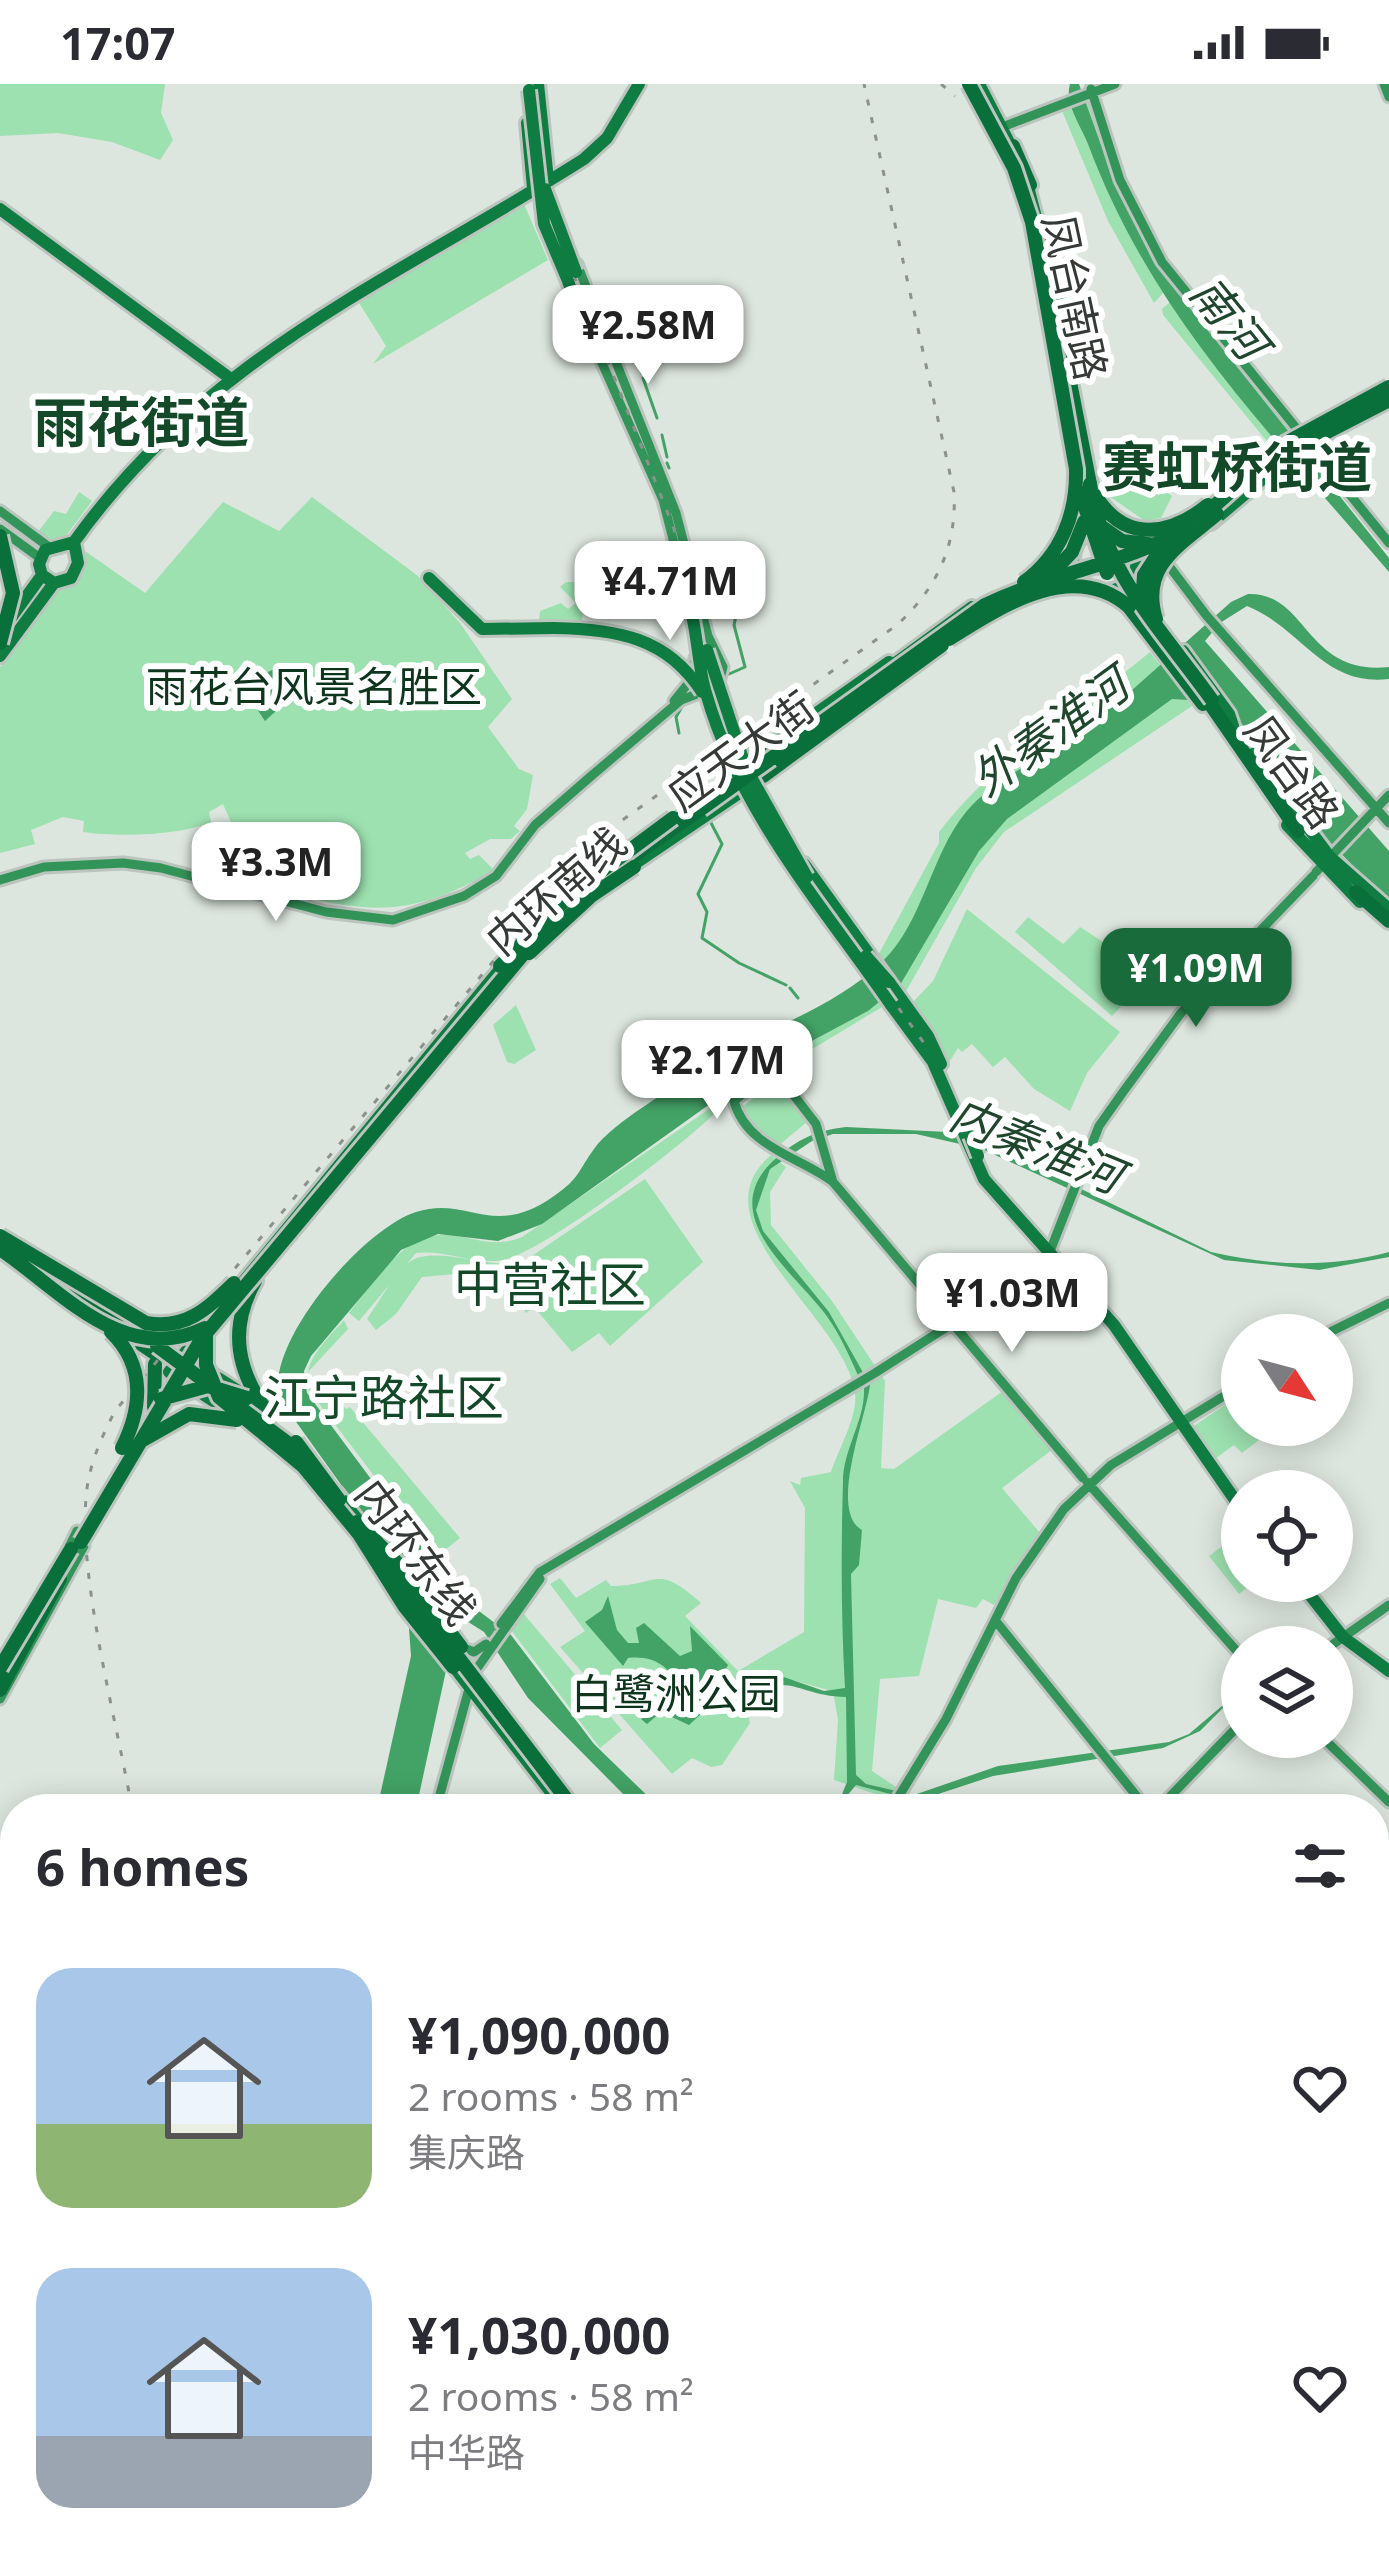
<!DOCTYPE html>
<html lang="en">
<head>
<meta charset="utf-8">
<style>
	body { margin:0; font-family:"Noto Sans","Noto Sans SC",sans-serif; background:#f2f2f3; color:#2b2b33; height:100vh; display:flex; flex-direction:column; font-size:45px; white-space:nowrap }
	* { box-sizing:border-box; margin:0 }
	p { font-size:39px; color:#7c7c81 }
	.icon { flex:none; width:66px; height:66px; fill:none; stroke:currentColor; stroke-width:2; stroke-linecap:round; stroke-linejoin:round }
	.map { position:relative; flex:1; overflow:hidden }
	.side { position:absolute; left:0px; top:1710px; width:1389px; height:771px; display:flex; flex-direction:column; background:#fff; border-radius:48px 48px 0 0; box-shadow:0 6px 30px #0003 }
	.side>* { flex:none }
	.needle { width:78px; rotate:126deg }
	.fabs { position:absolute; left:1221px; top:1230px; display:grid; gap:24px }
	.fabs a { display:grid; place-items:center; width:132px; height:132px; border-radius:50%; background:#fff; box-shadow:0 6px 30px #0003; font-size:60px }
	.price { position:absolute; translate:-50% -102px; padding:0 27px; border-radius:24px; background:#fff; color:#222; font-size:39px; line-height:78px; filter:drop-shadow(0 3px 6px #0008) }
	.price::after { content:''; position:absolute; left:50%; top:72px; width:36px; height:27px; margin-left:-18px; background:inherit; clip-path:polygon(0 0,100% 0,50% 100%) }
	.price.active { background:#1a6b3c; color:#fff }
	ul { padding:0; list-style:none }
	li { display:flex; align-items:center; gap:36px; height:300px; padding:0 36px }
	li span { display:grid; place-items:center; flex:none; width:336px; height:240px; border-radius:36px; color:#555 }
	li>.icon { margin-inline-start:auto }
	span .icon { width:144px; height:144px; fill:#fffc; stroke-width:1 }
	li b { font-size:51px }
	h2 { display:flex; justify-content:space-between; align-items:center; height:144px; padding:0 36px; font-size:51px }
	.status { display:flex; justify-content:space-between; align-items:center; height:84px; padding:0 60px; background:#fff; direction:ltr }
	.status svg { height:33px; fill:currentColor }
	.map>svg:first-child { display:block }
	.green { fill:#9de1b0 }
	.water { fill:#43a366 }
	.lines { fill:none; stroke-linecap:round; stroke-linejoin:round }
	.stream { stroke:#43a366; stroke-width:3 }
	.secondary-casing { stroke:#bbc4bd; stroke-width:15 }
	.primary-casing { stroke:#bbc4bd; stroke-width:18 }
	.trunk-casing { stroke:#bbc4bd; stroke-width:20 }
	.secondary { stroke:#339459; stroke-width:9 }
	.primary { stroke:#0f7c42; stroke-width:12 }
	.trunk { stroke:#0a703b; stroke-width:14 }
	.rail { stroke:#8b928d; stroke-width:3; stroke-dasharray:6 12; stroke-linecap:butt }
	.primary-bridge-casing { stroke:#bbc4bd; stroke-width:18; stroke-linecap:butt }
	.trunk-bridge-casing { stroke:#bbc4bd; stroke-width:20; stroke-linecap:butt }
	.primary-bridge { stroke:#0f7c42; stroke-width:12 }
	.trunk-bridge { stroke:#0a703b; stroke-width:14 }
	.labels { text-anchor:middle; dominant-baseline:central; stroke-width:12; stroke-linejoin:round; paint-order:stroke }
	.street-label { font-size:42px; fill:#363a37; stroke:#fff }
	.park-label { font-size:42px; fill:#0d361d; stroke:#fff }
	.water-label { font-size:45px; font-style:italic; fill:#20472d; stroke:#fff }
	.quarter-label { font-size:48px; fill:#134928; stroke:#fff }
	.district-label { font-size:54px; font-weight:bold; fill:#134928; stroke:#fff }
</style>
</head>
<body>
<div class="status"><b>17:07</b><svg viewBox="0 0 49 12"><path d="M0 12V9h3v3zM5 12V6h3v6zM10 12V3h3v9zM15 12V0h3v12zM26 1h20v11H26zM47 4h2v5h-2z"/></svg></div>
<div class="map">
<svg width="1389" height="2479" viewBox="0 0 1389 2479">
	<rect width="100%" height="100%" fill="#dce6de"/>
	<!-- green -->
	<path class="green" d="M0,0H165L161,29L173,56L160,76L112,58L58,49L0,52Z
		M1087,15L1137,137L1172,199L1154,219L1108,137L1060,22Z
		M524,120L548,176L373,280L386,262L356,214Z
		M1178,211L1227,247L1243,282L1287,341L1290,346L1270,361L1163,231L1162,225Z
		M1124,380L1172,412L1161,434L1145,437L1109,412L1106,393Z
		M79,408L92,417L65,453L48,456L37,449L54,427L66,430Z
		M312,413L418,492L460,539L512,615L488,643L519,685L533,691L527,725L514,742L520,747L511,755H490L465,769L470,775L479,771L494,786C399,842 356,825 256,802L258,784L236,781L227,757L237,752L223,720L209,728L211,738C179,752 117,753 83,748L84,737L63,733L31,746L35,760L0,769V583L85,467L145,509L223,418L279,447Z
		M566,498H574L585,514L581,542L546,543L539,537L540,527L561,519L568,525L576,519L560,503Z
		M1150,568L1192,622L1004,748L976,784L905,909L781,984L755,988L868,927L876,875L939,759V748C997,672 1078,628 1150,568Z
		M967,825L1120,948L1087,989L1070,1027L1034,1005L1005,973L993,983L972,960L962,968L958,964L948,980L913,918L933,897Z
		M1028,833L1063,860L1080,843L1120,869L1146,896L1112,932L1015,848Z
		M516,921L536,966L514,980L507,978L493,941Z
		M778,996L808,1037L777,1063L739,1025Z
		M737,1006C710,1043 551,1163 507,1175C480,1183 445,1165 416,1169L359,1237L349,1229C371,1202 402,1151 441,1151C474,1151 491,1166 522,1153Z
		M771,1071L786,1083L770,1108L771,1141L832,1217L885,1297L881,1384L894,1385L1003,1307L1053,1365L1002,1404L1040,1449L994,1521L983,1515L976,1524L938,1515L919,1592L880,1595L872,1687L896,1703L890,1715L834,1696L838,1636L833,1607C796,1600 780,1583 742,1606L750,1639L722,1681L711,1683L692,1674L672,1690L560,1563L585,1547L550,1500L560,1494L576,1514L606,1496L611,1502C660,1502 655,1478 701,1519L685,1532L738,1587L804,1548L805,1424L790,1397L800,1401L801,1394L831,1388C838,1366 858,1332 855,1309C846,1234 691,1139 771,1071Z
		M645,1095L703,1178L610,1262L599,1249L572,1268L534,1223L526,1229L500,1186L422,1193L396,1230L376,1246L367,1235C379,1218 392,1193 408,1179C432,1159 491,1187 523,1178Z
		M344,1236L348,1245L308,1288L346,1325L350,1323L460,1454L436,1473L308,1305C303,1275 325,1258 344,1236Z
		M1242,1309V1341H1268L1272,1346L1242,1369L1234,1361L1215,1375L1194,1342Z
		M1228,1458L1242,1476V1497H1255L1239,1510L1209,1472Z
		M523,1529L622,1646L600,1664L511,1546Z"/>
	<!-- water -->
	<path class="water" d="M1070,0H1079L1113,94L1153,177L1389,474V488C1271,349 1153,234 1088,60C1081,42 1064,19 1070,0Z
		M1248,510C1308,508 1305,592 1389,583V595C1323,603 1302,544 1247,522L1220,539L1205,557L1389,767V819L1316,744L1214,601L1188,616L1172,615L1007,735L979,767L900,901L868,927L756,987L542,1140L498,1157L438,1150L401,1166L311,1272L304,1287L307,1309L429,1473L476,1517L472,1522L511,1551L594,1660L661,1725H638L528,1614L484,1548L462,1534L455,1545L416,1725H377L411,1572L405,1490L279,1314C265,1258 364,1144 416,1128C468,1111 492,1156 554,1112C580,1094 578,1087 594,1065C613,1038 674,1004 703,984C760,945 831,927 882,878C923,839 931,770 966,728C991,698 1038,676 1073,652L1078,639L1113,623L1231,518Z
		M282,581L294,600L286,618L265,637L250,615L261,606L268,588Z
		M846,1043L947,1048L1034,1082L1211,1168C1271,1182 1330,1184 1389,1168V1173L1319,1186L1224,1176L982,1065L916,1050H833L812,1057L770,1085L756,1126L763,1147L829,1228L870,1301C866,1334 828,1427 862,1446L859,1481L851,1490L856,1691L866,1700L914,1711L998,1682L1169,1658L1189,1650L1242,1605L1200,1647L1163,1664L993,1692L917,1717L856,1701L836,1725L847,1698L846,1613C792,1612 789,1581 735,1623L712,1620L689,1641L661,1628L647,1640L641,1635L682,1608C671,1584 656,1571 628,1574L623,1582L585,1538L602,1526L608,1512L617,1546L628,1559H639L636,1544L644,1539L680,1572L692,1567L690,1542L728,1581L715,1606L725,1616L781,1592L824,1607L845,1604C841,1534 841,1465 843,1397C843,1365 865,1337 864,1305C853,1280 842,1253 826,1231C794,1188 715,1132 773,1077C795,1056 817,1046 846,1043Z"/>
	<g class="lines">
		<!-- stream -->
		<path class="stream" d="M638,280L642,289
			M643,294L657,334
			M662,351L667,373
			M667,379L669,384
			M716,476L723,480L738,523L734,541L745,583L729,590
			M679,649L676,633L683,621
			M710,737L722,760L698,810L707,828L702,854L739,879L786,901
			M790,904L798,914"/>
		<defs>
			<path id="secondary" d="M1384,0L1389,13
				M1091,5L1120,96L1162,178L1389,459
				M997,45L1115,0
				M573,214L663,416L690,522
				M0,427L49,463
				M0,445L40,474
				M1163,474L1206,531L1389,739
				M674,617L691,596L695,574
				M1316,788L1389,711
				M0,796L44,783L123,779L161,784L326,828L393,836L464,812L496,792L535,741L590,693L681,616L718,602L723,583L708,552L676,429L577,180
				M722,968L752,1002
				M833,1098L816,1040L779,992L757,998L734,1017C746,1063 800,1073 833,1098L1083,1394
				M1324,1251L1389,1219
				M1087,1398L1242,1573
				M66,1469L77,1447
				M995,1536L1147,1725
				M501,1540L540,1488L875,1289L1045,1180L1099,1042L1123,1008L1181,929L1313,792
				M461,1563L474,1568L486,1560
				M1329,1563L1389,1521
				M0,1615L84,1462
				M1322,1653L1389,1718
				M436,1725L473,1590L540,1495
				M891,1725L946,1635L1016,1494L1064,1425L1111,1381L1242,1301
				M1158,1725L1242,1638
				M1374,1917L1389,1907
				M1374,2007L1389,2025
				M806,2479L817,2466"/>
			<path id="primary" d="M538,0L548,96
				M979,0L1015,70
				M527,39L533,104
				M1026,95L1066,248
				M0,125L231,295
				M568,197L575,217
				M1211,439L1264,394
				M1073 475a32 32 0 1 1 64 0a32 32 0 1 1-64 0Z
				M42,491L54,499L71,494L78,479L74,458C210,268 396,195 584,75L607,54L639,0
				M429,494L482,545L554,544
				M691,518L693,536
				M8,538L42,491L39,480L45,466L74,458
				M1183,567L1229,630L1233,642
				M0,572L54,499
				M887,585L972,523
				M764,666L889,578
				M1253,670L1330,773L1389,825
				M678,735L730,699
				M1287,741L1360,818
				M804,780L928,952L941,980
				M627,785L754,699
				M891,921L933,978L984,1095L1114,1241L1242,1426
				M182,1271L237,1306L265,1334
				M230,1328L169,1288L506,878
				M337,1409L365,1445
				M1299,1497L1343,1553L1389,1587
				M451,1579L564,1725
				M0,1902L15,1919
				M0,2174L15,2157
				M1374,2357L1389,2339
				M494,2466L509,2479
				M1257,2466L1269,2479L1281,2466
				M119,2479L129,2466"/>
			<path id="trunk" d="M1013,62L1030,101
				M1058,237L1090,400
				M1251,398L1300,362
				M1129,523L1203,620
				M1202,608L1298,747
				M747,681L772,665
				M763,692L782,678
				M616,784L701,725
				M1356,808L1389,837
				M31,1178L137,1249
				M255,1197C228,1245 237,1288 269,1330
				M126,1250L156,1270
				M154,1323L155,1280
				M0,1606L60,1495"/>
		</defs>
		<!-- secondary casing -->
		<use href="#secondary" class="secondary-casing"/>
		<!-- primary casing -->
		<use href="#primary" class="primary-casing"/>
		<!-- trunk casing -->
		<use href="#trunk" class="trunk-casing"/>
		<!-- secondary -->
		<use href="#secondary" class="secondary"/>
		<!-- primary -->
		<use href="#primary" class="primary"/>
		<!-- trunk -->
		<use href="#trunk" class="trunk"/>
		<!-- rail -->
		<path class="rail" d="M532,0L542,111L674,445L711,613L734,678L782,763L924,959
			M941,0L955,12
			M132,1725C117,1638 79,1499 86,1414C88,1383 101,1354 115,1327L597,754L897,541C937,504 957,462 954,408L864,0
			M0,2388L15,2375"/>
		<defs>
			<path id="primary-bridge" d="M529,6L544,140L568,197
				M545,105L576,188
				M693,536C698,560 699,586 706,609C740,729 822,821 891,921
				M554,544C616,545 667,553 702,608
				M707,566L746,684L807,793
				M866,872L889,898
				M970,1052L978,1072"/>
			<path id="trunk-bridge" d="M969,0L1014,84L1032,138L1076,385C1077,430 1061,471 1024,498
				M1300,362L1389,316
				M1090,400C1104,489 1162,546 1212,616
				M1080,408L1107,489
				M1096,412C1125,460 1171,451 1208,421
				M1204,431L1286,359L1389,303
				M1099,441L1122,457L1155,461
				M0,452L13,509L0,559
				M1048,493L1072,468L1084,438
				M1142,521L1144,491L1161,465
				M1156,535C1139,481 1182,460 1217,430
				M949,555C1000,523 1073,474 1129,523
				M782,678L942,561
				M701,725L985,521C1052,489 1124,480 1189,444
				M529,869L591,812L634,783
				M500,882L572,809L673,734
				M0,1152L146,1239C186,1246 207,1225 234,1199
				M0,1165C62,1207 124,1283 205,1244
				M111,1248C146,1282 142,1324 122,1364
				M206,1251V1281L219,1313L303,1382L359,1450L405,1523L453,1583
				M157,1262L296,1365
				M161,1315L208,1302L247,1314
				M143,1356L189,1330L237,1336
				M296,1358L339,1416
				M357,1438L399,1481L461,1563
				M81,1458L202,1254L530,862
				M384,1476L574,1725
				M0,1584L71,1465"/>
		</defs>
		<!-- primary-bridge casing -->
		<use href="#primary-bridge" class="primary-bridge-casing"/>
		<!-- trunk-bridge casing -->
		<use href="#trunk-bridge" class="trunk-bridge-casing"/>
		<!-- primary-bridge -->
		<use href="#primary-bridge" class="primary-bridge"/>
		<!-- trunk-bridge -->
		<use href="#trunk-bridge" class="trunk-bridge"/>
	</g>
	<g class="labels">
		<!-- street labels -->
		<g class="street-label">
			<text transform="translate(1076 213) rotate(78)">凤台南路</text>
			<text transform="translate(740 666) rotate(-36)">应天大街</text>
			<text transform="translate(1293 687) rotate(54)">凤台路</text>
			<text transform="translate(555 806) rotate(-41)">内环南线</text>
			<text transform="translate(417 1467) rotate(53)">内环东线</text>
		</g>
		<!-- park labels -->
		<g class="park-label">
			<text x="314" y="601">雨花台风景名胜区</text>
			<text x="676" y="1608">白鹭洲公园</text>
		</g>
		<!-- water labels -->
		<g class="water-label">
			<text transform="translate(1230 233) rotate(51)">南河</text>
			<text transform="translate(1049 647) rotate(-36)">外秦淮河</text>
			<text transform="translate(1037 1060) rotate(22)">内秦淮河</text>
		</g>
		<!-- quarter labels -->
		<g class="quarter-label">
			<text x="550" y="1199">中营社区</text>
			<text x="384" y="1312">江宁路社区</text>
		</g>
		<!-- district labels -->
		<g class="district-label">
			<text x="141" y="337">雨花街道</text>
			<text x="1237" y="382">赛虹桥街道</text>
		</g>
	</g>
</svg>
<div class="fabs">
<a><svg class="needle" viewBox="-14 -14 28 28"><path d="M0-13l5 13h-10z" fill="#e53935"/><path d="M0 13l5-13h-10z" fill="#7c7c81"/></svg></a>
<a><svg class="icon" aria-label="locate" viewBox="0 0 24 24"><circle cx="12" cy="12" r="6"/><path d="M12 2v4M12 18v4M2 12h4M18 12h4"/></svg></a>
<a><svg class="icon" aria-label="layers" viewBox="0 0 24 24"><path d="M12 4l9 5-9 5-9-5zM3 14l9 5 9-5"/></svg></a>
</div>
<b class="price" style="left:648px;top:303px">¥2.58M</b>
<b class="price" style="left:670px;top:559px">¥4.71M</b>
<b class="price" style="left:276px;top:840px">¥3.3M</b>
<b class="price active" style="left:1196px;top:946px">¥1.09M</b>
<b class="price" style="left:717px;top:1038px">¥2.17M</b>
<b class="price" style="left:1012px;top:1271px">¥1.03M</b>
<section class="side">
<h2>6 homes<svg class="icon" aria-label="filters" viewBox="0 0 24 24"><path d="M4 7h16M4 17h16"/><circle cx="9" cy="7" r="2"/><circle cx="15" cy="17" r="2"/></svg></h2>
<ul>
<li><span style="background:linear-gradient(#a9c7e8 65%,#8fb573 0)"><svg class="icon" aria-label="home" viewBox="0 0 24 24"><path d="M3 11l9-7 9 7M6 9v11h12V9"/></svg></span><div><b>¥1,090,000</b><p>2 rooms · 58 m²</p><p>集庆路</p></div><svg class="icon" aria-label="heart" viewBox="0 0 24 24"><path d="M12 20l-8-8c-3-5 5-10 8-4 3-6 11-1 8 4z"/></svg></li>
<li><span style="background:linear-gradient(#a9c7e8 70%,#9aa5b1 0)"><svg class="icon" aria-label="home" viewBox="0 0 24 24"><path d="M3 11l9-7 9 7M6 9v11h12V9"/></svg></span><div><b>¥1,030,000</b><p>2 rooms · 58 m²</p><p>中华路</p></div><svg class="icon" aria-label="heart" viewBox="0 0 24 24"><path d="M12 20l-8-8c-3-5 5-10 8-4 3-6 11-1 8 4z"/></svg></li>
</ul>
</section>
</div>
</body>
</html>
